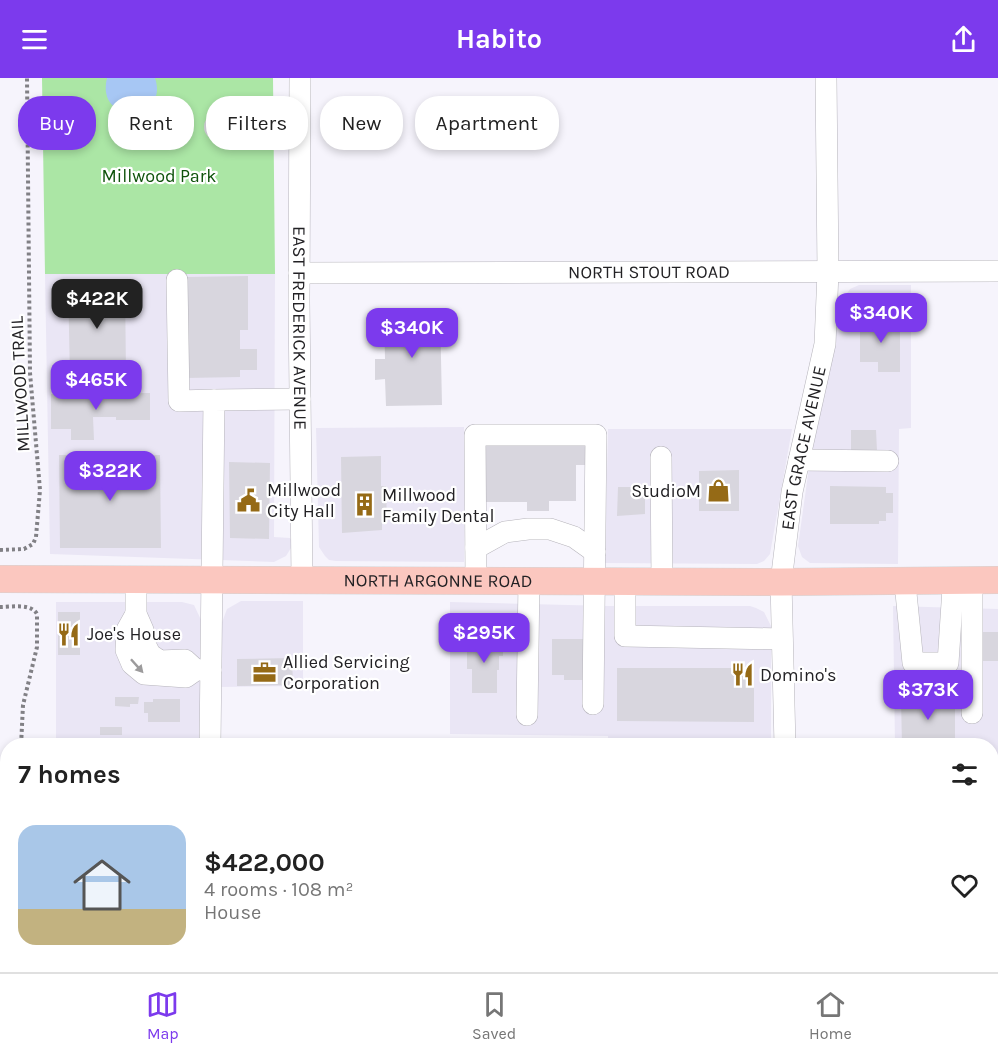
<!DOCTYPE html>
<html lang="en">
<head>
<meta charset="utf-8">
<style>
	body { margin:0; font-family:Karla,sans-serif; background:#f2f2f2; color:#222; height:100vh; display:flex; flex-direction:column; font-size:22px; white-space:nowrap }
	* { box-sizing:border-box; margin:0 }
	p { font-size:20px; color:#767676 }
	.icon { flex:none; width:33px; height:33px; fill:none; stroke:currentColor; stroke-width:2; stroke-linecap:round; stroke-linejoin:round }
	.map { position:relative; flex:1; overflow:hidden }
	.side { position:absolute; left:0px; top:660px; width:999px; height:234px; display:flex; flex-direction:column; background:#fff; border-radius:24px 24px 0 0; box-shadow:0 3px 9px #0003 }
	.side>* { flex:none }
	.guide { position:absolute; left:18px; top:18px; width:600px; height:54px; display:flex; gap:12px }
	.price { position:absolute; translate:-50% -51px; padding:0 14px; border-radius:12px; background:#7c3aed; color:#fff; font-size:20px; line-height:39px; filter:drop-shadow(0 2px 3px #0008) }
	.price::after { content:''; position:absolute; left:50%; top:36px; width:18px; height:14px; margin-left:-9px; background:inherit; clip-path:polygon(0 0,100% 0,50% 100%) }
	.price.active { background:#222; color:#fff }
	ul { padding:0; list-style:none }
	li { display:flex; align-items:center; gap:18px; height:150px; padding:0 18px }
	li+li { border-top:2px solid #e0e0e0 }
	li span { display:grid; place-items:center; flex:none; width:168px; height:120px; border-radius:18px; color:#555 }
	li>.icon { margin-inline-start:auto }
	span .icon { width:72px; height:72px; fill:#fffc; stroke-width:1 }
	li b { font-size:26px }
	h2 { display:flex; justify-content:space-between; align-items:center; height:72px; padding:0 18px; font-size:26px }
	.chip { padding:0 21px; border-radius:24px; background:#fff; box-shadow:0 3px 9px #0003; font-size:21px; line-height:54px }
	.chip.active { background:#7c3aed; color:#fff }
	header { display:flex; justify-content:space-between; align-items:center; height:78px; padding:0 18px; background:#7c3aed; color:#fff; font-size:27px; font-weight:700 }
	.menu { display:flex; justify-content:space-around; align-items:center; height:84px; border-top:2px solid #e0e0e0; background:#fff; font-size:16px; color:#767676 }
	.menu a { display:grid; justify-items:center; gap:3px }
	.menu .active { color:#7c3aed }
	.map>svg:first-child { display:block }
	.built { fill:#eae6f5 }
	.green { fill:#abe6a5 }
	.water { fill:#a7c7f4 }
	.building { fill:#d8d6de }
	.lines { fill:none; stroke-linecap:round; stroke-linejoin:round }
	.minor-casing { stroke:#b6b4bb; stroke-width:22 }
	.major-casing { stroke:#d3d3d3; stroke-width:28 }
	.path { stroke:#818085; stroke-width:4; stroke-dasharray:3 3; stroke-linecap:butt }
	.minor { stroke:#fff; stroke-width:21 }
	.major { stroke:#fbc7bf; stroke-width:27 }
	.oneway { fill:#9c9b9c }
	.labels { text-anchor:middle; dominant-baseline:central; stroke-width:4.5; stroke-linejoin:round; paint-order:stroke }
	.park-label { font-size:18px; fill:#0e520a; stroke:#fff }
	.street-label { font-size:18px; fill:#222124; stroke:#fff }
	.poi-label { font-size:18px; fill:#222124; stroke:#fff; text-anchor:start }
</style>
</head>
<body>
<header><svg class="icon" aria-label="menu" viewBox="0 0 24 24"><path d="M4 6h16M4 12h16M4 18h16"/></svg>Habito<svg class="icon" aria-label="share" viewBox="0 0 24 24"><path d="M12 15V3M7 8l5-5 5 5M5 13v7h14v-7"/></svg></header>
<div class="map">
<svg width="998" height="894" viewBox="0 0 998 894">
	<rect width="100%" height="100%" fill="#f6f4fc"/>
	<!-- built -->
	<path class="built" d="M45,196H275L274,459L290,460L292,463L291,470L286,478L274,484L50,476Z
		M859,207H911V350L899,351L898,486L810,485L802,479L798,468L813,361L833,275L841,224L850,211Z
		M464,349V484L336,483L329,482L325,478L319,469L316,350Z
		M608,351H792L770,476L764,483L757,486L605,485Z
		M241,523H303V608L219,609L221,547L227,531Z
		M56,524H182L194,527L202,544V667L56,668Z
		M450,524L609,528H750L756,530L764,534L771,548V667L608,668V658L450,656Z
		M893,528L998,531V894H795V886H992V668L895,667Z"/>
	<!-- green -->
	<path class="green" d="M42,0H273L275,196H45Z
		M992,829L998,838V894H855V887L992,886Z"/>
	<!-- water -->
	<path class="water" d="M107,0H155C170,44 95,48 107,0Z"/>
	<!-- building -->
	<path class="building" d="M204 49a13 13 0 1 1 26 0a13 13 0 1 1-26 0Z
		M248,198V252H240V271H257V292H240V299L186,300V199Z
		M125,206L126,297L70,298L68,207Z
		M440,233L442,327L386,328L385,301L375,302V281H385L384,234Z
		M860,242H900V294H878V284H860Z
		M150,315V342H116V339H93L94,362H71V351H51V316Z
		M851,352H876L877,373H851Z
		M487,367H583L586,369V387H576V423H549V433H527V424H484V371Z
		M59,377H160L161,470H60Z
		M381,378V408H386L387,446H382V452L342,455L341,379Z
		M229,384L270,385L269,461L230,460Z
		M739,392V433H699V393Z
		M830,408L886,409V415H893V435H886V443H879V446H830Z
		M618,409H645V436L617,438Z
		M58,534H80V577H58Z
		M981,554H998V583H980Z
		M473,558H490V564H503V578H499V592H497V615H472V591H467V566H473Z
		M552,561H584V602H564V597H552Z
		M292,580L293,607L237,608V581Z
		M617,590H754V644L617,643Z
		M913,616H944V620H955V668H902L901,620H913Z
		M115,619H139L138,626H130V629L115,628Z
		M153,621H180V644H148V635H144V624H153Z
		M100,649H122V657H100Z
		M126,663H178V668H126Z"/>
	<g class="lines">
		<defs>
			<g id="minor">
				<path id="s1" d="M300,0L299,223L302,501"/>
				<path id="s2" d="M299,195L998,193"/>
				<path d="M177,202L179,323L214,322"/>
				<path d="M661,379L662,503"/>
				<path d="M799,382L888,383"/>
				<path d="M476,470L505,454L528,451H550L574,459L595,474"/>
				<path d="M136,501V536L143,552L144,564L150,576L160,583L185,582L196,592"/>
				<path d="M476,502L475,357H596L593,626"/>
				<path d="M625,503V558L782,561"/>
				<path d="M905,505L913,585H948L953,510"/>
				<path d="M972,511V635"/>
				<path d="M136,536L127,552L126,572L132,586L144,596L186,599L196,592H211"/>
				<path d="M527,637L529,502"/>
				<path d="M210,668L214,322L300,321"/>
				<path id="s3" d="M785,668L781,504L792,414L825,266L828,194L826,0"/>
				<path d="M209,886V894"/>
				<path d="M786,894V886"/>
			</g>
			<g id="major">
				<path id="s4" d="M0,501L781,504L998,502"/>
			</g>
		</defs>
		<!-- minor casing -->
		<use href="#minor" class="minor-casing"/>
		<!-- major casing -->
		<use href="#major" class="major-casing"/>
		<!-- path -->
		<path class="path" d="M0,472L24,471L33,466L36,459L40,412L30,295L27,0
			M0,529C12,529 31,525 37,536V569L23,627L21,668
			M23,886V894"/>
		<!-- minor -->
		<use href="#minor" class="minor"/>
		<!-- major -->
		<use href="#major" class="major"/>
	</g>
	<!-- one-way arrows -->
	<defs><path id="oneway-solid" d="M-6-.8H1V-3.2L6.5 0L1 3.2V.8H-6Z" transform="scale(1.5)"/></defs>
	<use class="oneway" href="#oneway-solid" transform="translate(137 588) rotate(48)"/>
	<!-- icons -->
	<defs>
		<symbol id="shop-bare" viewBox="-9 -9 18 18"><path d="M-5-2.5h2.3a2.7 3.5 0 0 1 5.4 0H5L5.5 6h-11ZM-1.5-2.5h3a1.5 2.3 0 0 0-3 0Z" fill="#956a16" stroke="#fff" stroke-width="2.5" paint-order="stroke"/></symbol>
		<symbol id="civic-bare" viewBox="-9 -9 18 18"><path d="M-.6-6.5H3V-4.5H.6V-3L4-1V1h2V6H-6V1h2V-1L-.6-3ZM-1.2 2.5V6h2.4V2.5Z" fill="#956a16" stroke="#fff" stroke-width="2.5" paint-order="stroke"/></symbol>
		<symbol id="building-bare" viewBox="-9 -9 18 18"><path d="M-4-6H4V6H1V3H-1V6H-4ZM-2.5-4.3h1.7v1.8h-1.7ZM.8-4.3h1.7v1.8H.8ZM-2.5-1h1.7V.8h-1.7ZM.8-1h1.7V.8H.8Z" fill="#956a16" stroke="#fff" stroke-width="2.5" paint-order="stroke"/></symbol>
		<symbol id="restaurant-bare" viewBox="-9 -9 18 18"><path d="M-5-6h1v4h1v-4h1v4h1v-4h1v5L-1.5 .5V6h-2V.5L-5-1ZM5-6V6H3V1.5H1.5Q1.5-4 5-6Z" fill="#956a16" stroke="#fff" stroke-width="2.5" paint-order="stroke"/></symbol>
		<symbol id="office-bare" viewBox="-9 -9 18 18"><path d="M-6-3h4V-5.5h4V-3h4V5H-6ZM-1-4.5V-3h2v-1.5ZM-6 0V1H6V0Z" fill="#956a16" stroke="#fff" stroke-width="2.5" paint-order="stroke"/></symbol>
	</defs>
	<g fill-rule="evenodd">
		<use href="#shop-bare" x="702" y="396" width="33" height="33"/>
		<use href="#civic-bare" x="232" y="406" width="33" height="33"/>
		<use href="#building-bare" x="348" y="410" width="33" height="33"/>
		<use href="#restaurant-bare" x="52" y="540" width="33" height="33"/>
		<use href="#office-bare" x="248" y="578" width="33" height="33"/>
		<use href="#restaurant-bare" x="726" y="580" width="33" height="33"/>
	</g>
	<g class="labels">
		<!-- park labels -->
		<g class="park-label">
			<text x="159" y="98">Millwood Park</text>
		</g>
		<!-- street labels -->
		<g class="street-label">
			<text stroke="none"><textPath href="#s2" startOffset="350">NORTH STOUT ROAD</textPath></text>
			<text stroke="none"><textPath href="#s1" startOffset="250">EAST FREDERICK AVENUE</textPath></text>
			<text transform="translate(20 306) rotate(-93)">MILLWOOD TRAIL</text>
			<text stroke="none"><textPath href="#s3" startOffset="300">EAST GRACE AVENUE</textPath></text>
			<text stroke="none"><textPath href="#s4" startOffset="438">NORTH ARGONNE ROAD</textPath></text>
		</g>
		<!-- poi labels -->
		<g class="poi-label">
			<text x="267" y="412">Millwood<tspan x="267" dy="21">City Hall</tspan></text>
			<text x="701" y="413" text-anchor="end">StudioM</text>
			<text x="382" y="417">Millwood<tspan x="382" dy="21">Family Dental</tspan></text>
			<text x="87" y="556">Joe's House</text>
			<text x="283" y="584">Allied Servicing<tspan x="283" dy="21">Corporation</tspan></text>
			<text x="760" y="597">Domino's</text>
		</g>
	</g>
</svg>
<b class="price active" style="left:97px;top:252px">$422K</b>
<b class="price" style="left:881px;top:266px">$340K</b>
<b class="price" style="left:412px;top:281px">$340K</b>
<b class="price" style="left:96px;top:333px">$465K</b>
<b class="price" style="left:110px;top:424px">$322K</b>
<b class="price" style="left:484px;top:586px">$295K</b>
<b class="price" style="left:928px;top:643px">$373K</b>
<div class="guide">
<a class="chip active">Buy</a>
<a class="chip">Rent</a>
<a class="chip">Filters</a>
<a class="chip">New</a>
<a class="chip">Apartment</a>
</div>
<section class="side">
<h2>7 homes<svg class="icon" aria-label="filters" viewBox="0 0 24 24"><path d="M4 7h16M4 17h16"/><circle cx="9" cy="7" r="2"/><circle cx="15" cy="17" r="2"/></svg></h2>
<ul>
<li><span style="background:linear-gradient(#a9c7e8 70%,#c2b280 0)"><svg class="icon" aria-label="home" viewBox="0 0 24 24"><path d="M3 11l9-7 9 7M6 9v11h12V9"/></svg></span><div><b>$422,000</b><p>4 rooms · 108 m²</p><p>House</p></div><svg class="icon" aria-label="heart" viewBox="0 0 24 24"><path d="M12 20l-8-8c-3-5 5-10 8-4 3-6 11-1 8 4z"/></svg></li>
</ul>
</section>
</div>
<nav class="menu">
<a class="active"><svg class="icon" aria-label="map" viewBox="0 0 24 24"><path d="M3 6l6-2 6 2 6-2v14l-6 2-6-2-6 2zM9 4v14M15 6v14"/></svg>Map</a>
<a><svg class="icon" aria-label="saved" viewBox="0 0 24 24"><path d="M7 4h10v16l-5-4-5 4z"/></svg>Saved</a>
<a><svg class="icon" aria-label="home" viewBox="0 0 24 24"><path d="M3 11l9-7 9 7M6 9v11h12V9"/></svg>Home</a>
</nav>
</body>
</html>
